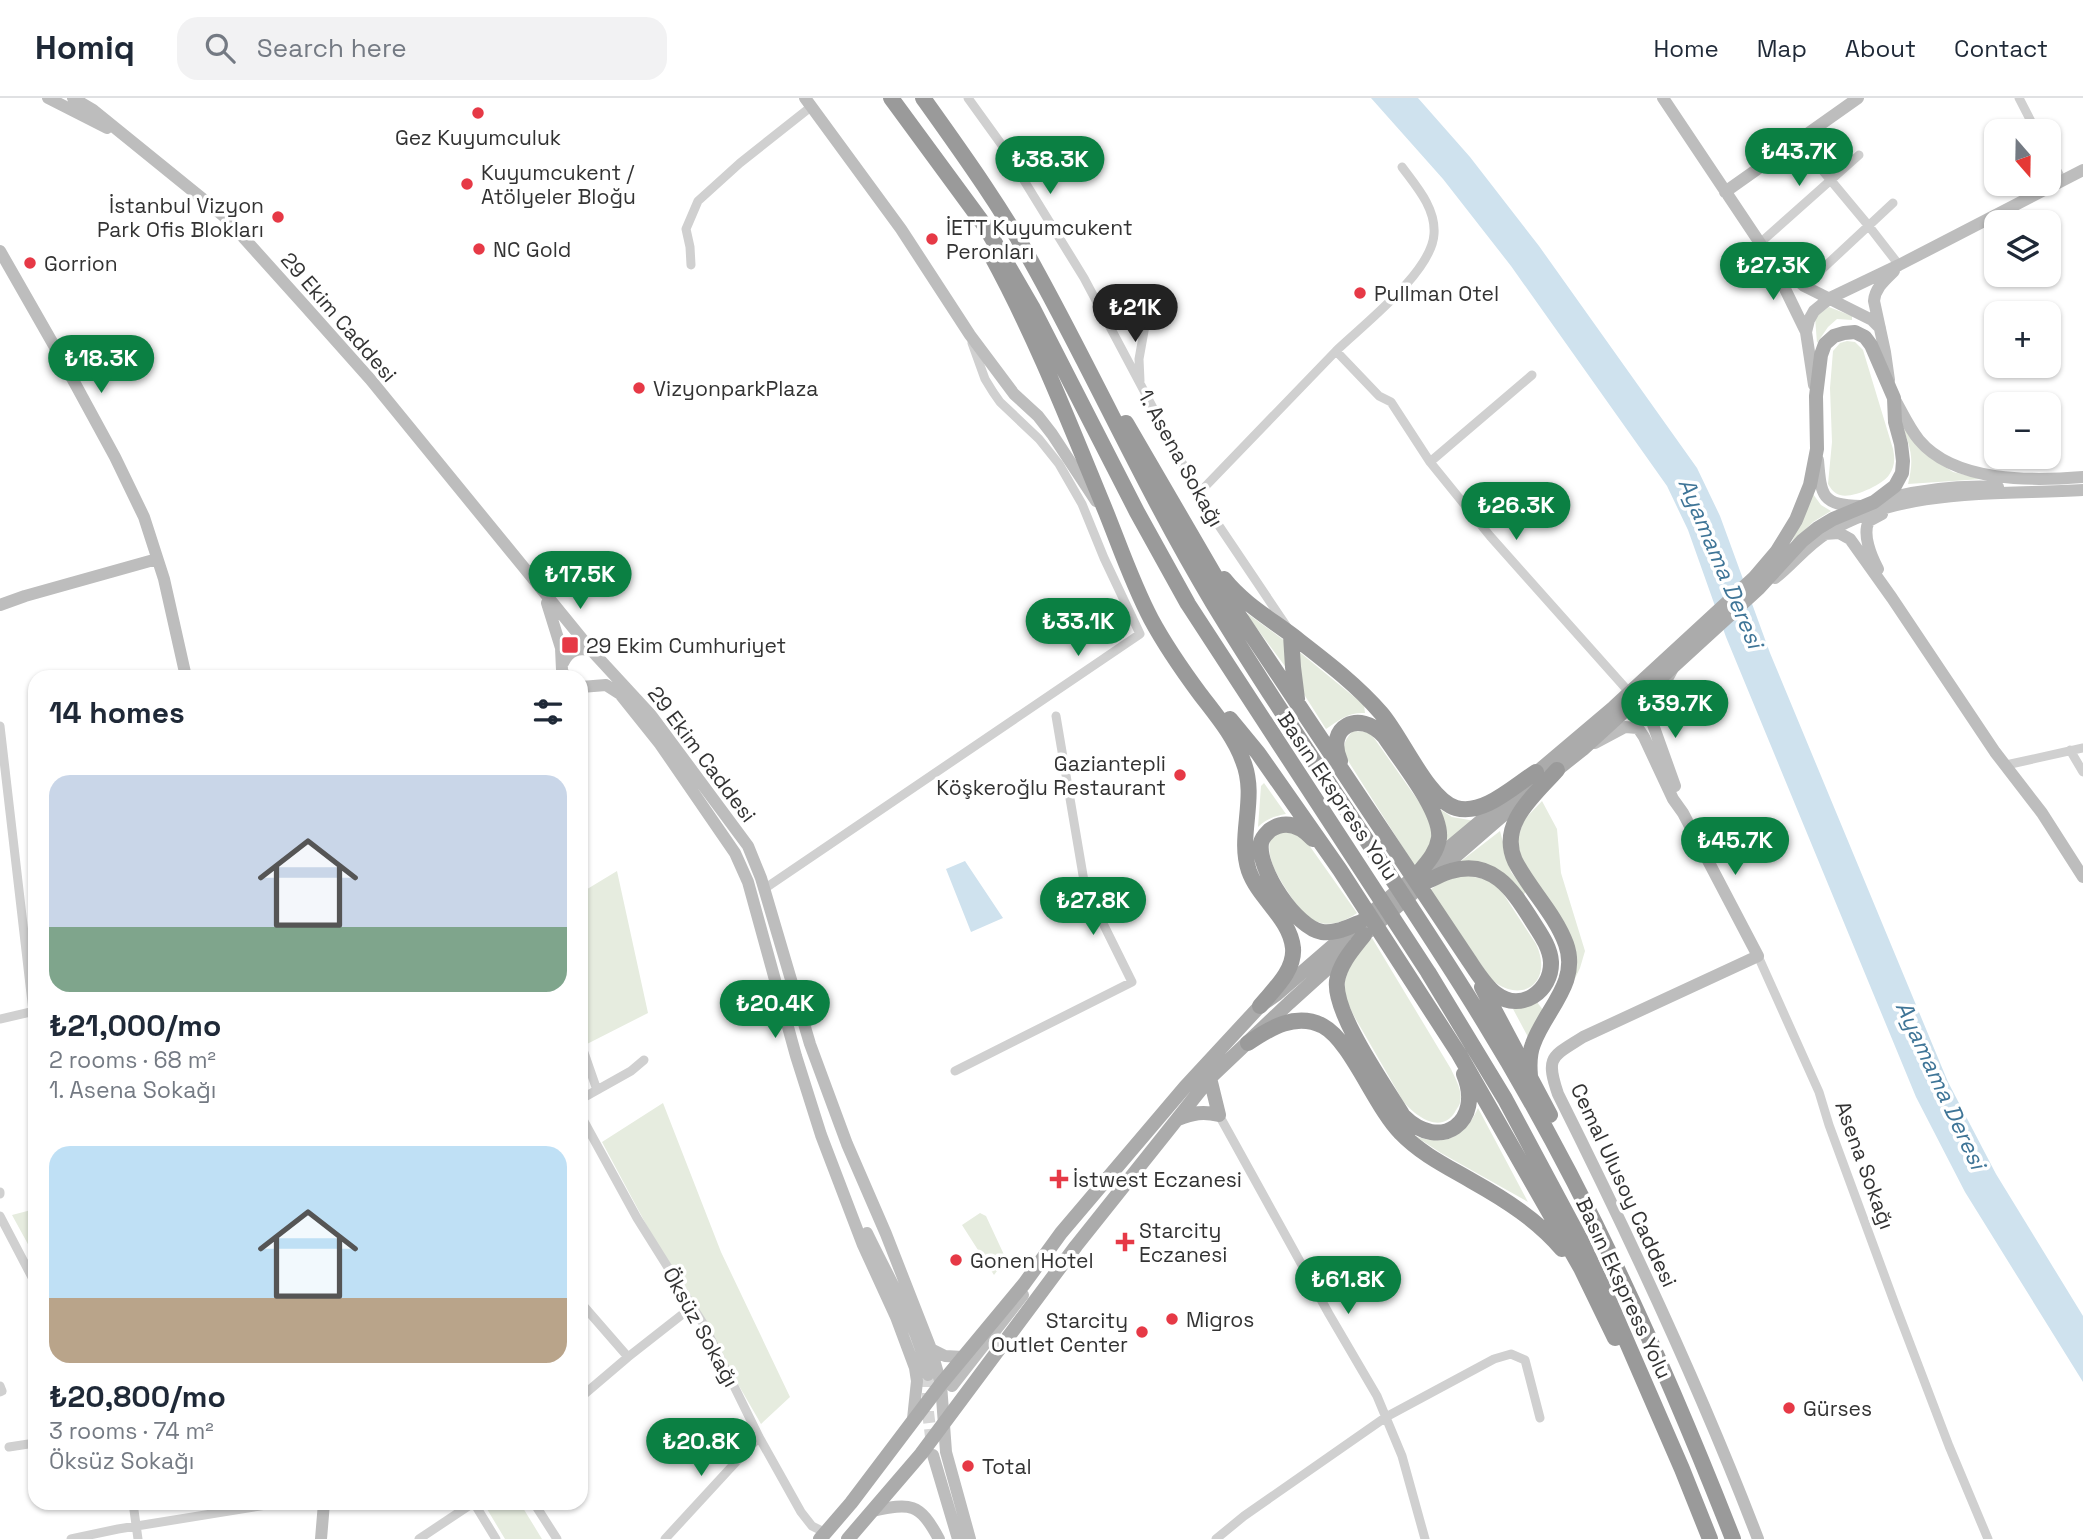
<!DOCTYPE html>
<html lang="en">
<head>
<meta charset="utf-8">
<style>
	body { margin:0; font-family:"Space Grotesk",sans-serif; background:#f2f2f3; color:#1f2937; height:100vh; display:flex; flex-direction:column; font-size:26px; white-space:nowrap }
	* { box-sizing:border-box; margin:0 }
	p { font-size:23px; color:#747a83 }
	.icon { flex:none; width:38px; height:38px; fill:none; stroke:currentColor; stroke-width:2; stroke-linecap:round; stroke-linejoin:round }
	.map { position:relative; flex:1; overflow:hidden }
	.sheet { position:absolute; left:28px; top:572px; width:560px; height:840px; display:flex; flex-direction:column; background:#fff; border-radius:21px; box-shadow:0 2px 5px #0004 }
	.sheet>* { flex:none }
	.needle { width:46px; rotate:160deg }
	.tools { position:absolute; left:1984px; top:21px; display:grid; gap:14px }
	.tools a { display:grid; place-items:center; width:77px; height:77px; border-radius:14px; background:#fff; box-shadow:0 2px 5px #0004; font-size:35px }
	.price { position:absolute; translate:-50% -60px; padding:0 16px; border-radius:24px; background:#0b8043; color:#fff; font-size:23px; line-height:46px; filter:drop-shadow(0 2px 4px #0008) }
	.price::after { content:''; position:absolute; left:50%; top:42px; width:21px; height:16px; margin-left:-10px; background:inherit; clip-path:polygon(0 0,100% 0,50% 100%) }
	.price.current { background:#222; color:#fff }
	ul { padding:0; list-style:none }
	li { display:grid; align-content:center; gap:14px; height:371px; padding:0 21px }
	li span { display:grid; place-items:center; height:217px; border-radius:21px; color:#555 }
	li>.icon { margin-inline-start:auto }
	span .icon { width:126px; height:126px; fill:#fffc; stroke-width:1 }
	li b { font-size:30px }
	h2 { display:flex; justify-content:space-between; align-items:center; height:84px; padding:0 21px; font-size:30px }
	header { display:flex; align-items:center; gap:42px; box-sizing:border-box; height:98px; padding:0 35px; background:#fff; border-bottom:2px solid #e0e1e3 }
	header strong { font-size:33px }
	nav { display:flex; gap:38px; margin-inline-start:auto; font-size:24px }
	.search { width:490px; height:63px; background:#f2f2f3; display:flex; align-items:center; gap:18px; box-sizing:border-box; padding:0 24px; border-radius:21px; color:#747a83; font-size:26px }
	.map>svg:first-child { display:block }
	.green { fill:#e6ecdf }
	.water { fill:#cfe2ee }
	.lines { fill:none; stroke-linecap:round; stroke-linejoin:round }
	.secondary-tunnel { stroke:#d6d6d6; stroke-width:12; stroke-dasharray:12 6; stroke-linecap:butt }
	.street { stroke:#d0d0d0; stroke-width:9 }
	.secondary { stroke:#bdbdbd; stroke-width:12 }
	.primary { stroke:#ababab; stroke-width:14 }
	.highway { stroke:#9a9a9a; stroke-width:16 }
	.poi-dot { fill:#e63946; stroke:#fff; stroke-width:2.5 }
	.labels { text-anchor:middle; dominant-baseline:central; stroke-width:7; stroke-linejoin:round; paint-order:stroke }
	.poi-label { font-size:21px; fill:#333; stroke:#fff; text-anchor:start }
	.street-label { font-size:21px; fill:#333; stroke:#fff }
	.water-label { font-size:23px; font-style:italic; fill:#3f7597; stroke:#fff }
</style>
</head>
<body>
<header>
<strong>Homiq</strong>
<div class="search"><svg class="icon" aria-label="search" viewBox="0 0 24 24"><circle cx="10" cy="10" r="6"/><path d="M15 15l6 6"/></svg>Search here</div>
<nav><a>Home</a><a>Map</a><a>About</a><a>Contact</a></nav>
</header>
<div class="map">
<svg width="2083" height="1441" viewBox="0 0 2083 1441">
	<rect width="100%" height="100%" fill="#fff"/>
	<!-- green -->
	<path class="green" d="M1829,209L1852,218V222L1837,221L1828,229L1817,245L1815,219Z
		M1847,243L1855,244L1863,252L1893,351C1895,360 1895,369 1889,377C1882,387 1852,401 1840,397C1834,395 1831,391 1828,386L1832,344L1830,290L1833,253L1840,245Z
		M1901,324L1937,364L1953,374L1982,381L1908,386C1915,358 1910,350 1901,324Z
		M1813,396L1821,407L1831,413L1813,424L1791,446Z
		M1248,516L1285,543L1287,571L1247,517Z
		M1297,552L1364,607L1365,615C1349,614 1339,622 1326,631L1300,590Z
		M1353,633L1368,634L1374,640L1429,718L1434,741L1428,755L1414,767L1345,658C1342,647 1346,640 1353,633Z
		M1264,685L1286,716C1275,718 1266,721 1258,729L1261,688Z
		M1542,703L1557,731L1561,775L1585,853L1580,870L1571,889L1574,871L1515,749L1524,722Z
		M1438,710L1452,719L1475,723L1444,748Z
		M1284,733L1297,735L1304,740L1357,815C1320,840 1303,818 1284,788C1275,773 1267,760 1270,742L1277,736Z
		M1500,733L1511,774L1526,794L1522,798C1500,769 1493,764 1456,767Z
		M617,773L648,915L587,946L581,930V791L584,793Z
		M1464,777L1489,782L1500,791L1536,846C1554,884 1522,908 1491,881L1430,792L1444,782Z
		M1372,840L1451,971C1455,980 1463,993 1460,1004C1460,1007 1457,1010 1455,1014C1441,1037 1415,1018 1403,1003L1354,918L1345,899V883L1351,863Z
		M1537,904L1543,912L1528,939L1513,911Z
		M663,1005L721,1154L790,1299L761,1326L648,1130L602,1044Z
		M1478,1010L1528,1104L1441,1055L1415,1038C1445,1049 1465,1039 1478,1010Z
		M35,1111V1159L12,1117Z
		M980,1115L986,1118L1006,1161L994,1177L962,1127Z
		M485,1405H520L542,1441H505L484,1406Z"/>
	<!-- water -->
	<path class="water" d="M1371,0H1418L1470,59L1539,148L1697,370L1720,418L1770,555L1948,984L1996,1076L2083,1218V1284L1965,1094L1916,999L1726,539L1688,432L1667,388L1511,168L1443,81Z
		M965,763L1003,820L971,834L946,771Z"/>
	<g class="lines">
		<!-- secondary-tunnel -->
		<path class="secondary-tunnel" d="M928,1277V1314L932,1347"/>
		<!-- street -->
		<path class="street" d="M968,0L1004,50L1084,180L1203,404L1287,529
			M2019,0L2036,33
			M1798,43L1868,127L1899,167
			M2049,58L2062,82
			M1402,69C1416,88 1436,110 1434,136C1432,174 1363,227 1336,253L1379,298L1391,304L1430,364L1490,438L1629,594
			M1760,145L1859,57
			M691,167L690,149L686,131L698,103L740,65L812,8
			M1804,188L1893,105
			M1107,222C1121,233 1135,225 1146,213
			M1140,283L1139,261L1148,211
			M1430,364L1532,277
			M1198,396L1336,253
			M0,628L33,913
			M2070,652L2083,674
			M2006,667L2083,650
			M764,791L1140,536L1104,460L1082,406L1059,366L1039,341L1000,304L993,294L985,281L972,245
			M1758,858L1819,994L1829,1027L1896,1209L1949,1348L1988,1441
			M0,921L35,913
			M581,946L597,992
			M955,973L1132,884L1085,789L1056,618
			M581,1001L631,973L644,962
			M1219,1017L1329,1216L1377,1298L1402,1358L1425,1441
			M581,1018L637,1120L704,1227L759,1339L801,1414L812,1428L826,1435
			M0,1094V1096
			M0,1118L35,1185
			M581,1205L628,1259
			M0,1288L2,1293L0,1294
			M581,1299L628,1259L693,1208
			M9,1349L35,1345
			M133,1405L138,1441
			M474,1405L496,1441
			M534,1405L557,1441
			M71,1441L118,1431L279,1405
			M419,1441L473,1405
			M665,1441L759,1339
			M1216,1441L1244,1418L1386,1319L1494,1261L1511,1256L1525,1262L1540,1320"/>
		<!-- secondary -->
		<path class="secondary" d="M48,0L107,30
			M73,0L93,12L225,119L305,208L370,281L592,553L651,617L748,748L761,780L810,946L847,1046L886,1136L931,1251L941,1286L946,1354L970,1441
			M805,0L901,131L970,237L1014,296L1038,318L1052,336L1096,403
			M1663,0L1770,160L1806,234L1814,287
			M1725,94L1858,0
			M0,153L60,258L115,359L144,419L164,481L186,579
			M1773,162L1804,188L1872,222L1880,230
			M1806,234L1809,222L1814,213L1830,200L1899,167L2083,72
			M1889,282L1885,254L1874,203C1875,190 1885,182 1894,173
			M1894,300C1902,314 1909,330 1919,342C1955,385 2033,383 2083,379
			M1818,362C1821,399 1822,407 1861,408
			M1888,400C1925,391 1960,387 1998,389
			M1824,436L1839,435L1850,441L1892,500L1995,654L2042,715L2083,779
			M1878,471C1871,458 1862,436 1869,423L1882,416
			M1775,480C1793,466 1807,447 1827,435C1902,389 1998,397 2083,392
			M547,505L561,550L562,572L565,579
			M0,507L25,498L157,461
			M563,565C569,552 579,549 592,553
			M1672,572L1651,611V621L1675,688
			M581,589L606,587L620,596L660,646L735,755L748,784L796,958L821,1037L863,1147L896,1219L915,1270L917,1283L913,1321
			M1595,645L1625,629L1638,630L1644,639L1673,701L1683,715L1758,858L1583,939C1552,959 1545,958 1558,996C1631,1142 1700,1289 1758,1441
			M867,1135C888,1179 918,1229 928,1277
			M931,1251L945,1258L963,1259
			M952,1288L1023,1197
			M933,1357L958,1441
			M872,1413C911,1405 919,1404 939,1441
			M321,1441L324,1405"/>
		<!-- primary -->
		<path class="primary" d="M1529,681L1614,609L1754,480L1777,453L1796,422L1810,387L1817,351L1816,298L1821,257L1825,246L1834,238L1844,235L1855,234L1865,239L1871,247L1894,300L1895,324L1901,346L1903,363L1902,375L1895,388L1874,404L1833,421L1818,430L1802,443L1759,490L1583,651L1549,678
			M1369,833L1533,691
			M1178,1021C1193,1015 1203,1013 1219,1017L1210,980
			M820,1441L851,1405L941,1286L1024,1186L1061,1135L1185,989L1260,908L1277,896L1359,825L1512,697
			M848,1441L921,1356L1076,1148L1210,980L1289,905L1351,849"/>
		<!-- highway -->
		<path class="highway" d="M891,0L985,128L1032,209L1137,414L1188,506L1428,874L1505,1001L1580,1141L1609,1203L1682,1371L1710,1441
			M923,0C963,56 1004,113 1037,174C1097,283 1148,397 1213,505C1299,647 1397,782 1484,924C1585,1088 1663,1263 1733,1441
			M991,157C1036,239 1070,327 1106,414C1120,449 1133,487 1151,521C1165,547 1183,573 1200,596C1216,617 1234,638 1243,663C1258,700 1237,738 1249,773C1259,801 1290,820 1293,850C1295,873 1273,892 1260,908
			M1126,325L1233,509L1466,858C1475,871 1484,887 1496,896C1521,915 1552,893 1551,864C1550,848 1539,834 1531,821C1512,791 1492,761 1451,773C1443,775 1435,780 1427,783
			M1224,481C1243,505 1269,520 1293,538C1324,562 1356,586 1381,615C1402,639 1428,702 1456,710C1483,718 1514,688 1536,674
			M1291,537L1293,569L1297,601
			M1230,621L1258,655L1340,772L1459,956L1581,1170L1615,1240
			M1340,663C1325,629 1359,611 1384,638C1399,661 1442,713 1439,740C1437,753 1429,763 1420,773
			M1313,741C1301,728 1286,721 1270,732C1266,736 1262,739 1261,745C1257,771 1296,830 1322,834C1335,836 1348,829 1359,825
			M1364,837C1353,851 1340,865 1337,883C1333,915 1385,988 1403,1018C1441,1056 1484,1023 1464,976
			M1482,889L1550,1017
			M1248,945C1270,930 1296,914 1323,928C1351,943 1375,1009 1401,1035C1421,1056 1448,1069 1472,1083C1506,1102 1537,1122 1562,1151
			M1530,978C1529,967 1529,956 1533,946C1545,912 1580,885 1566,846C1555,816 1530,792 1515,763C1498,726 1534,698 1557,672"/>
	</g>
	<!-- markers -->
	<g class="poi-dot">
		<circle cx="478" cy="15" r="7"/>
		<circle cx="467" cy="86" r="7"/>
		<circle cx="278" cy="119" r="7"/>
		<circle cx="932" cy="141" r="7"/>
		<circle cx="479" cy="151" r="7"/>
		<circle cx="30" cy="165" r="7"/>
		<circle cx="1360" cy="195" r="7"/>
		<circle cx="639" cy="290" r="7"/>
		<rect x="561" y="538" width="18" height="18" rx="3.5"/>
		<circle cx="1180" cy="677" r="7"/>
		<path d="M1055.5 1070.5h7v7h7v7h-7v7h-7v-7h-7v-7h7z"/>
		<path d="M1121.5 1133.5h7v7h7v7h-7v7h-7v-7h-7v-7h7z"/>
		<circle cx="956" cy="1162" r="7"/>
		<circle cx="1172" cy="1221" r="7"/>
		<circle cx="1142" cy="1234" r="7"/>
		<circle cx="1789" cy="1310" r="7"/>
		<circle cx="968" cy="1368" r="7"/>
	</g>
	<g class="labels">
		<!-- poi labels -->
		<g class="poi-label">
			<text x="478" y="39" text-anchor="middle">Gez Kuyumculuk</text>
			<text x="481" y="74">Kuyumcukent /<tspan x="481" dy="24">Atölyeler Bloğu</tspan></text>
			<text x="264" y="107" text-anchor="end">İstanbul Vizyon<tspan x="264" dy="24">Park Ofis Blokları</tspan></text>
			<text x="946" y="129">İETT Kuyumcukent<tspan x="946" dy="24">Peronları</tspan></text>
			<text x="493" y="151">NC Gold</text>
			<text x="44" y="165">Gorrion</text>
			<text x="1374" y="195">Pullman Otel</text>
			<text x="653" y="290">VizyonparkPlaza</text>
			<text x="586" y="547">29 Ekim Cumhuriyet</text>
			<text x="1166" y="665" text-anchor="end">Gaziantepli<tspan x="1166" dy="24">Köşkeroğlu Restaurant</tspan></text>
			<text x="1073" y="1081">İstwest Eczanesi</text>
			<text x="1139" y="1132">Starcity<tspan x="1139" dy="24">Eczanesi</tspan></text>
			<text x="970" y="1162">Gonen Hotel</text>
			<text x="1186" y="1221">Migros</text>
			<text x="1128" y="1222" text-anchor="end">Starcity<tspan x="1128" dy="24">Outlet Center</tspan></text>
			<text x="1803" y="1310">Gürses</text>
			<text x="982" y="1368">Total</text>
		</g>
		<!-- street labels -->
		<g class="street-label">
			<text transform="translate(339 219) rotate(49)">29 Ekim Caddesi</text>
			<text transform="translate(1181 360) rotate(61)">1. Asena Sokağı</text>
			<text transform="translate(702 656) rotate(53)">29 Ekim Caddesi</text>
			<text transform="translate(1338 698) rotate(56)">Basın Ekspress Yolu</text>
			<text transform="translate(1865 1067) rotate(70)">Asena Sokağı</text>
			<text transform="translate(1624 1087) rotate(65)">Cemal Ulusoy Caddesi</text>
			<text transform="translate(1624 1190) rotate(65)">Basın Ekspress Yolu</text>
			<text transform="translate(701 1229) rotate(61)">Öksüz Sokağı</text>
		</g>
		<!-- water labels -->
		<g class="water-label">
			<text transform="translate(1721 465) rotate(67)">Ayamama Deresi</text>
			<text transform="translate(1941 987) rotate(65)">Ayamama Deresi</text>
		</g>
	</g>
</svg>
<div class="tools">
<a><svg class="needle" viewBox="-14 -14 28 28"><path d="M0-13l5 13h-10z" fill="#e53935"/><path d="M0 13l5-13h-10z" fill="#747a83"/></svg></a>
<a><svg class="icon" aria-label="layers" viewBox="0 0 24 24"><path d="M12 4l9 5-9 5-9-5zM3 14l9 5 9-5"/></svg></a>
<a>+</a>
<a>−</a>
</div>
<b class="price" style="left:1799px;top:90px">₺43.7K</b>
<b class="price" style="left:1050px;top:98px">₺38.3K</b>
<b class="price" style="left:1773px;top:204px">₺27.3K</b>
<b class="price current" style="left:1135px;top:246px">₺21K</b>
<b class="price" style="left:101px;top:297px">₺18.3K</b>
<b class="price" style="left:1516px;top:444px">₺26.3K</b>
<b class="price" style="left:580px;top:513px">₺17.5K</b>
<b class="price" style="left:1078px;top:560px">₺33.1K</b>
<b class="price" style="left:1675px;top:642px">₺39.7K</b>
<b class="price" style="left:1735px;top:779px">₺45.7K</b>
<b class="price" style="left:1093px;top:839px">₺27.8K</b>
<b class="price" style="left:775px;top:942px">₺20.4K</b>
<b class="price" style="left:1348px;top:1218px">₺61.8K</b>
<b class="price" style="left:701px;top:1380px">₺20.8K</b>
<section class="sheet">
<h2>14 homes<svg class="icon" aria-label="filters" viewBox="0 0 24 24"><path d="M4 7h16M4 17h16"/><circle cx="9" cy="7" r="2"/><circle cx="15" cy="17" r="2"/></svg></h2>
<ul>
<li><span style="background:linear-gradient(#c9d6e8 70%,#7fa58c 0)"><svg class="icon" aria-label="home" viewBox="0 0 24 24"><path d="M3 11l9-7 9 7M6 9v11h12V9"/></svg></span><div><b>₺21,000/mo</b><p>2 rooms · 68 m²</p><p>1. Asena Sokağı</p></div></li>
<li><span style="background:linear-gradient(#bfe0f5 70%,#b9a48a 0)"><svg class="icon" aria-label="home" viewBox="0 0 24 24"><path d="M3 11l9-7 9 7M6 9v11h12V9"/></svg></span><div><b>₺20,800/mo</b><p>3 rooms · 74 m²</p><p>Öksüz Sokağı</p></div></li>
</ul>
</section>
</div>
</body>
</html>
